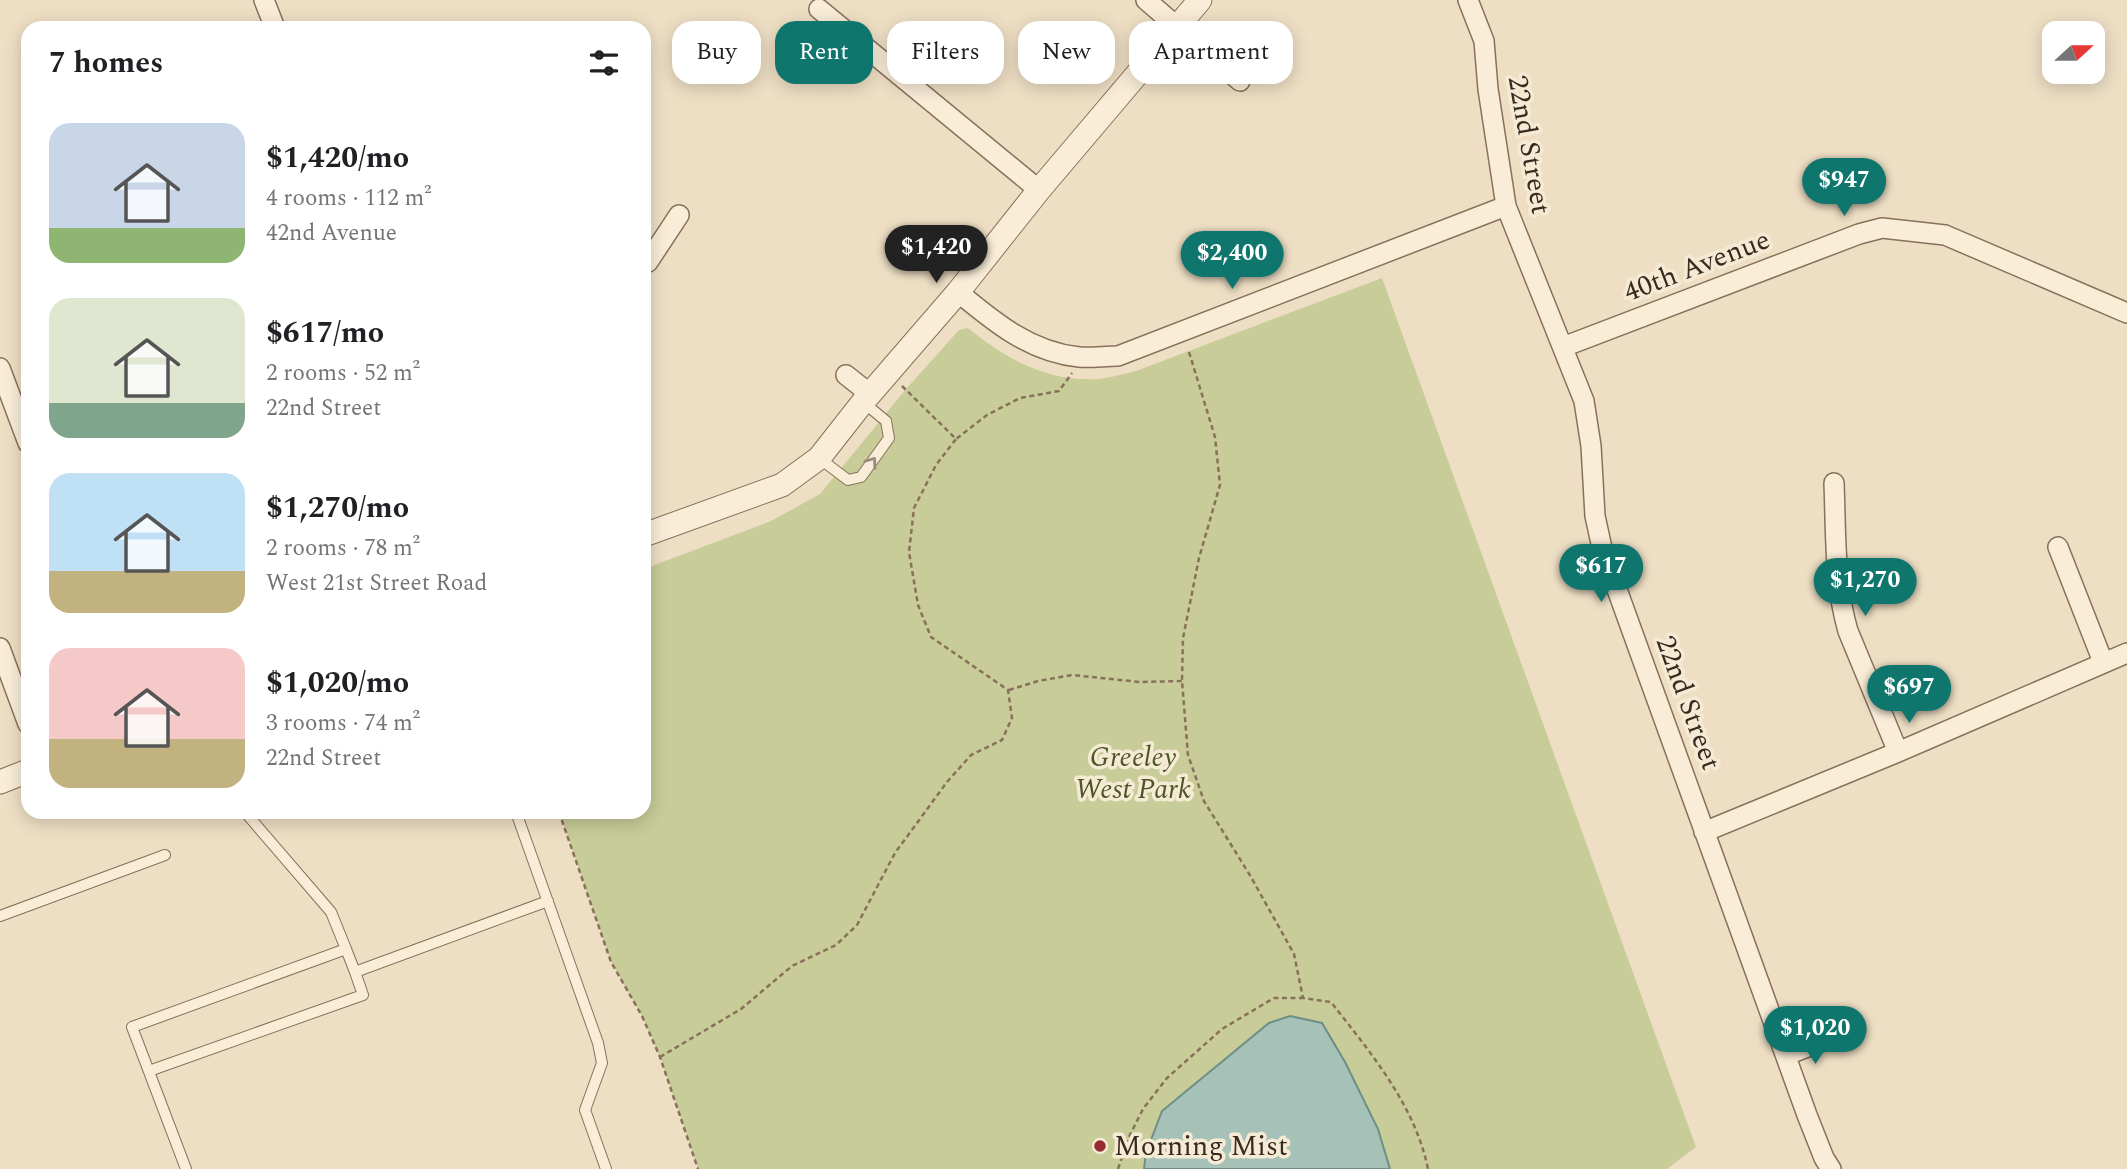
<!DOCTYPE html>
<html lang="en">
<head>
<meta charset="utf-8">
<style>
	body { margin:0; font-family:Spectral,serif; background:#f6f6f6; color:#202124; height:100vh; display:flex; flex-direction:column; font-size:26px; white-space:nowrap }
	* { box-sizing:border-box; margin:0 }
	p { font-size:23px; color:#757577 }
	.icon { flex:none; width:38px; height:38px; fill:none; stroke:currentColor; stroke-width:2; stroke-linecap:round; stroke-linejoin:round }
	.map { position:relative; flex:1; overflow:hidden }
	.details { position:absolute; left:21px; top:21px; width:630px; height:798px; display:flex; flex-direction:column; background:#fff; border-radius:21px; box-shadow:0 4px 18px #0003 }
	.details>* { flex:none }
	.top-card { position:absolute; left:672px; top:21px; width:665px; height:63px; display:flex; gap:14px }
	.needle { width:46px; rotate:69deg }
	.fabs { position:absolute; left:2042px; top:21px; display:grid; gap:14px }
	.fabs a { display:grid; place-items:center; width:63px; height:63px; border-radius:14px; background:#fff; box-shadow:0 4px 18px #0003; font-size:35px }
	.price { position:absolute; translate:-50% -60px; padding:0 16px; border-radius:24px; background:#0f766e; color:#fff; font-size:23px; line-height:46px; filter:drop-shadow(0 2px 4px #0008) }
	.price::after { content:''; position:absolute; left:50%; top:42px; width:21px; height:16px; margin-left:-10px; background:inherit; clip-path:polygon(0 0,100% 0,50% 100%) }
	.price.current { background:#222; color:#fff }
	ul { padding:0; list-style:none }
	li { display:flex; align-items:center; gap:21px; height:175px; padding:0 28px }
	li span { display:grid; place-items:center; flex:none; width:196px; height:140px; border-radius:21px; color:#555 }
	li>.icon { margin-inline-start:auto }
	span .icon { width:84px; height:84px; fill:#fffc; stroke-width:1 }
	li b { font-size:30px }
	h2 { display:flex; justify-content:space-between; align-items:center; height:84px; padding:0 28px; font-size:30px }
	.tag { padding:0 24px; border-radius:21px; background:#fff; box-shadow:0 4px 18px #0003; font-size:24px; line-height:63px }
	.tag.current { background:#0f766e; color:#fff }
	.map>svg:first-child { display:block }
	.green { fill:#c8cc98 }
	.water { fill:#a6c1b8; stroke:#6d8f85; stroke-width:2 }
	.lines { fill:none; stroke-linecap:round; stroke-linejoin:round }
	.service-casing { stroke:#88715b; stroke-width:12 }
	.minor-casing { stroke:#88715b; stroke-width:22 }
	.tertiary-casing { stroke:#88715b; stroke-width:25 }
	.path { stroke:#88715b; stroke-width:2.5; stroke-dasharray:5 3.5; stroke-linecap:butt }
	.service { stroke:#f9edd8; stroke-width:10 }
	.minor { stroke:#f9edd8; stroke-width:19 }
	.tertiary { stroke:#f9edd8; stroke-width:23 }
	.oneway { stroke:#998c7c }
	.poi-dot { fill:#972b31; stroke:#f5ead4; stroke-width:2.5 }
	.labels { text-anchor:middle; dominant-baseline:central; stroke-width:7; stroke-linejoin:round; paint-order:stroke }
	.street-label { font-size:28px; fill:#392a1f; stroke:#f5ead4 }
	.park-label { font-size:28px; font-style:italic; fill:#4b5525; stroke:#f5ead4 }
	.poi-label { font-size:28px; fill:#392a1f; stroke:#f5ead4; text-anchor:start }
</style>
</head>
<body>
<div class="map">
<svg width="2127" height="1169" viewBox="0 0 2127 1169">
	<rect width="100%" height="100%" fill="#eedfc4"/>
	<!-- green -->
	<path class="green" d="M1382,278L1696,1147L1667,1169H698L660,1057L642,1016L611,962L559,812H644V569L771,521L820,494L906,389L959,330L968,328C1006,359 1047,382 1098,379C1110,378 1123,374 1136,371Z"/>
	<!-- water -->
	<path class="water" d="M1290,1016L1322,1023L1345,1062L1378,1129L1390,1169H1144L1146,1153L1162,1111L1269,1023Z"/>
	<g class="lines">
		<defs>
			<path id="service" d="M819,458L848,480L861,477L889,438L886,421L863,402
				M516,812L598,1043L602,1063L585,1110L606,1169
				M0,916L165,855
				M346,949L355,972L548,901
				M149,1071L363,995L355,972
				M186,1169L132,1027L346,949L331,912L245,812"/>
			<path id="minor" d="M264,0L275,28
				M1146,0L1240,81
				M1468,0L1484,41L1488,89L1506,206L1584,401L1591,446L1595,516L1602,548L1807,1115L1824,1158L1831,1169
				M819,9L1039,190
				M644,264L648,262L679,215
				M958,292C994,322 1030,352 1079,357C1091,358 1105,356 1118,356L1506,206
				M1563,347L1859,234L1882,228L1945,235L2127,313
				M0,368L28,443
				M846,375L870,394
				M1834,483C1836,532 1834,583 1848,631L1898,752
				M2058,547L2103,662
				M0,648L28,724
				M1704,832L1898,752L2127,653
				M1787,1055L1828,1039"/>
			<path id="tertiary" d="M644,535L782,485L819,458L863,402L958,292L1039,190L1200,0
				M0,782L28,771"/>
		</defs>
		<!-- service casing -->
		<use href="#service" class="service-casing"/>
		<!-- minor casing -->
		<use href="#minor" class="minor-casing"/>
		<!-- tertiary casing -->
		<use href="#tertiary" class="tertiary-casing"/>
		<!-- path -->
		<path class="path" d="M1189,352L1215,437L1220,485L1199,558L1183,638L1182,681L1188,755L1204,801L1251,877L1294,954L1303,998L1331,1002C1370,1052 1415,1105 1428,1169
			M902,386L956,439L987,415L1020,398L1059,391L1072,373
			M1009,690L1038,681L1072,675L1140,682L1182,681
			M559,812L611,962L642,1016L660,1057L698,1169
			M660,1057L741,1009L792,966L836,945L857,925L895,853L947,782L971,755L1002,740L1012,718L1008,690L931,637L918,605L909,552L914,508L936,465L956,439
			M1118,1169L1129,1137L1143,1109L1167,1078L1222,1029L1274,998H1303"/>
		<!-- service -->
		<use href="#service" class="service"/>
		<!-- minor -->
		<use href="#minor" class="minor"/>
		<!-- tertiary -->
		<use href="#tertiary" class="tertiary"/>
	</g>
	<!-- one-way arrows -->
	<defs><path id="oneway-chevron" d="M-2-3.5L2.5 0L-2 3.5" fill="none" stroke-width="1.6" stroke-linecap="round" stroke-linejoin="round" transform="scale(1.75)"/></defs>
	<use class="oneway" href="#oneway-chevron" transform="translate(872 462) rotate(-54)"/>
	<!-- markers -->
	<circle class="poi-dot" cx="1100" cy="1146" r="7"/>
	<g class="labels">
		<!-- street labels -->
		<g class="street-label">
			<text transform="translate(1529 145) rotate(80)">22nd Street</text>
			<text transform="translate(1697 266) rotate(-21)">40th Avenue</text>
			<text transform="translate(1688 703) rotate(70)">22nd Street</text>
		</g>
		<!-- park labels -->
		<g class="park-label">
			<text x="1133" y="757">Greeley<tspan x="1133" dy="32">West Park</tspan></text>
		</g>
		<!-- poi labels -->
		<g class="poi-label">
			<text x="1114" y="1146">Morning Mist</text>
		</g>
	</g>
</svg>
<div class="fabs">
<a><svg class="needle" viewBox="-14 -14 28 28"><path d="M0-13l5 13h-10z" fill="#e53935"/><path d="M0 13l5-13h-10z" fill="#757577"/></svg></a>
</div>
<b class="price" style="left:1844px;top:218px">$947</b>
<b class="price current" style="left:936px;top:285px">$1,420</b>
<b class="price" style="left:1232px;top:291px">$2,400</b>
<b class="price" style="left:1601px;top:604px">$617</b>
<b class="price" style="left:1865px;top:618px">$1,270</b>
<b class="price" style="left:1909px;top:725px">$697</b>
<b class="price" style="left:1815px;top:1066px">$1,020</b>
<div class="top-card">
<a class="tag">Buy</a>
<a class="tag current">Rent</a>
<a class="tag">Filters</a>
<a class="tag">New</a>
<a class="tag">Apartment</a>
</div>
<section class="details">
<h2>7 homes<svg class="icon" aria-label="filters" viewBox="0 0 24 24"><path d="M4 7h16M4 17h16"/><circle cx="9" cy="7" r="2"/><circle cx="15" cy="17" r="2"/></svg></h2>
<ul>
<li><span style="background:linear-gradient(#c9d6e8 75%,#8fb573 0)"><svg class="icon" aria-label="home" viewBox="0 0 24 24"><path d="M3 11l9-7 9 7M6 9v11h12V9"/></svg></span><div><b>$1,420/mo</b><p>4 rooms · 112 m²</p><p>42nd Avenue</p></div></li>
<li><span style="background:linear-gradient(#dfe7d0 75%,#7fa58c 0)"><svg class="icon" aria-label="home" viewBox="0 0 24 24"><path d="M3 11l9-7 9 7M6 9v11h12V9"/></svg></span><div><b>$617/mo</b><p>2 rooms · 52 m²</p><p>22nd Street</p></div></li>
<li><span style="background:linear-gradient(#bfe0f5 70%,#c2b280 0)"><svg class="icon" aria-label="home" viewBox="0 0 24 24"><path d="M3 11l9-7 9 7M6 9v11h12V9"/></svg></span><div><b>$1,270/mo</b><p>2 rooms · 78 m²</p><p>West 21st Street Road</p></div></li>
<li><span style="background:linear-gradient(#f6c9c9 65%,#c2b280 0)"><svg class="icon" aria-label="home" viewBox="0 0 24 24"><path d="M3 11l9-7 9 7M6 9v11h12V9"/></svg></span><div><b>$1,020/mo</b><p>3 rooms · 74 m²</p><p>22nd Street</p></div></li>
</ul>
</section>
</div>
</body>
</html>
